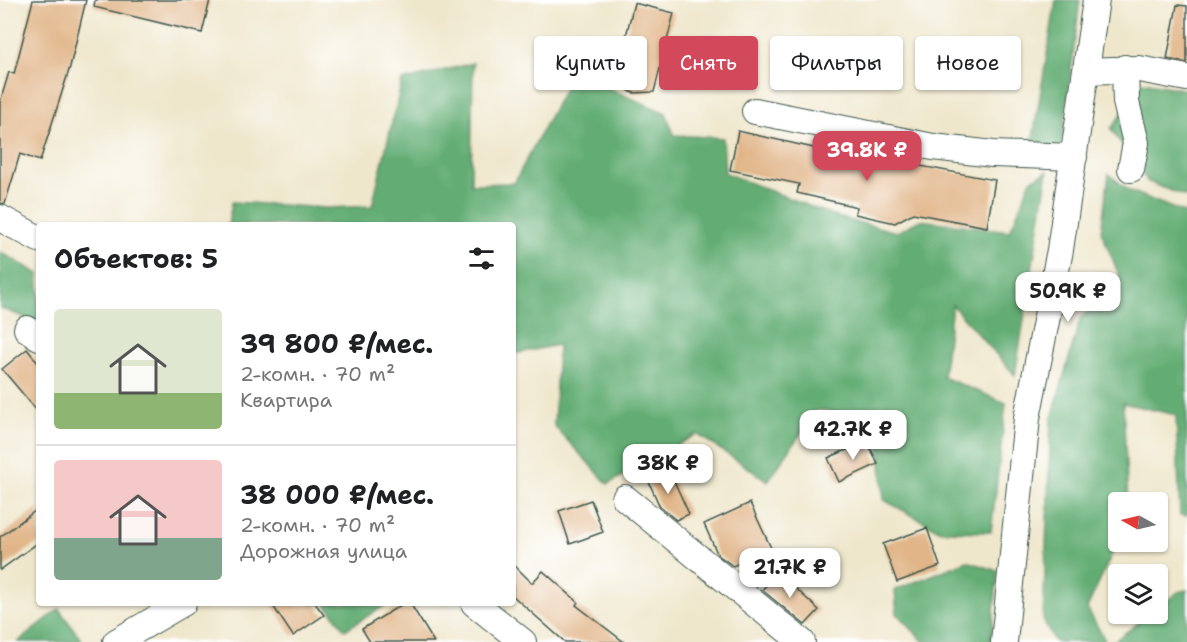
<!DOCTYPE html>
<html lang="ru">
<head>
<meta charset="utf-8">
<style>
	body { margin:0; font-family:"Shantell Sans",sans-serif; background:#f2f2f2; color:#202124; height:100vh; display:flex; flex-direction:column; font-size:22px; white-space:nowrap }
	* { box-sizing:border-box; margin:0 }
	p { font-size:20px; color:#757577 }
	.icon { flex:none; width:33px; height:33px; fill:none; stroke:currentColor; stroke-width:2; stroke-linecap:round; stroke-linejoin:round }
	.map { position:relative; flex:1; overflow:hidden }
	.drawer { position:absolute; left:36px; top:222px; width:480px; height:384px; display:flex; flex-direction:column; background:#fff; border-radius:6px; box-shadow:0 2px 4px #0004 }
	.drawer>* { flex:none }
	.banner { position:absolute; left:534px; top:36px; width:562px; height:54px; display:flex; gap:12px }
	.needle { width:39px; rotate:278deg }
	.controls { position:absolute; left:1108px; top:492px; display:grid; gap:12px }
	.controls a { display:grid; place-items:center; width:60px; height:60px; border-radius:6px; background:#fff; box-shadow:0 2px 4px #0004; font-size:30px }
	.price { position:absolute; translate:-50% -51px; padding:0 14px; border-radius:12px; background:#fff; color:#222; font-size:20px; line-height:39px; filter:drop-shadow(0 2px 3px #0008) }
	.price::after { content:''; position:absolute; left:50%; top:36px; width:18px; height:14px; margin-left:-9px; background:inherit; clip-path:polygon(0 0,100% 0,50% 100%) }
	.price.on { background:#d1495b; color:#fff }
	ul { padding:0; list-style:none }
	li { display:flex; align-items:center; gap:18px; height:150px; padding:0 18px }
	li+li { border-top:2px solid #e0e0e0 }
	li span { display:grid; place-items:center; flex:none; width:168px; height:120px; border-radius:6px; color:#555 }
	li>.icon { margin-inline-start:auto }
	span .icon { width:72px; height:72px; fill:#fffc; stroke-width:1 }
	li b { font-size:26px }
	h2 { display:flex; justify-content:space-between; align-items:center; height:72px; padding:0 18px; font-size:26px }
	.chip { padding:0 21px; border-radius:6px; background:#fff; box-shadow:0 2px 4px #0004; font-size:21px; line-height:54px }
	.chip.on { background:#d1495b; color:#fff }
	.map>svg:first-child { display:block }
	.forest { fill:#63ad75; stroke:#417554; stroke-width:1.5 }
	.building { fill:#e1b588 }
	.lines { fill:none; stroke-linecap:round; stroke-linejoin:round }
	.minor-casing { stroke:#3e564b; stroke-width:28 }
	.minor { stroke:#fff; stroke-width:26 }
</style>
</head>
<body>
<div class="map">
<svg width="1187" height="642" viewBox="0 0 1187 642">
	<rect width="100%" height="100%" fill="#fff"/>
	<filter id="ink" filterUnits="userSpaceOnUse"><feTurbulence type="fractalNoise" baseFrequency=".0167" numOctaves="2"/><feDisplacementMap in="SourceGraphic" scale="12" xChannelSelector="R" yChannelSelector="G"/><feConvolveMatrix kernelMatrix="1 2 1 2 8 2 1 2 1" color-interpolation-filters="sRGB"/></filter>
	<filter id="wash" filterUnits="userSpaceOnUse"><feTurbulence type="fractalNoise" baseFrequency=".008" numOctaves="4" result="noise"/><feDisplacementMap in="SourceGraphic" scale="24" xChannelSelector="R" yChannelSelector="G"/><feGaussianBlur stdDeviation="1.35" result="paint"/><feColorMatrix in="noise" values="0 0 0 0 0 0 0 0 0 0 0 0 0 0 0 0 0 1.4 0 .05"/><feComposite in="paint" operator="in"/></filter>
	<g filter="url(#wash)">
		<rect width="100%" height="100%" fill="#efe7cc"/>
		<!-- forest -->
		<path class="forest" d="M1056,0H1080L1061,150L1032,144Z
			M607,41L608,88L666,113L674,135L723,138L725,173L837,217L897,232L920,220L1010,231L1031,180L1048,171L1015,375L952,305L943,377L1006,403L991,532L941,531L884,500L877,416L817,410L768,481L697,434L608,484L554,426L558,345L513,354V225H228L232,202L327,208L372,206L402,81L473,63L471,184L514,183L587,46Z
			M1143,82L1187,90V197L1148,182L1111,129Z
			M1109,174L1128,190L1187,214V516L1180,515L1176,415L1123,403L1128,502H1119V539L1087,608L1106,642H1055L1043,620L1051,421L1080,319L1121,280L1101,231Z
			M0,252L39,274V323L0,308Z
			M967,561L998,571L991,642H924L897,614L895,590Z
			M1187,590V642H1113L1150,614H1158V608L1178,592Z
			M325,603H389L345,630Z
			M59,609L83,642H18Z"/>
		<g id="blocks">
			<!-- building -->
			<path class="building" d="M33,0H86L70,67L40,161L20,154L5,204L0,203V102L9,72L14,74Z
				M95,0H210L202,33L94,7Z
				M634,3L674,13L654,92L633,93L615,82Z
				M1177,5L1187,6V63L1167,59Z
				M738,131L867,160L868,156L995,180L987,227L913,213L895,223L855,214L857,207L797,193L799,184L730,170Z
				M27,349L39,364V413L2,369Z
				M867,441L878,464L839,482L828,458Z
				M669,470L689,514L676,520L660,507L648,480Z
				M591,500L603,532L570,544L559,511Z
				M750,503L771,548L733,566L718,555L704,524Z
				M39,508V542L0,570V537Z
				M927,528L940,566L897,582L883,544Z
				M513,564L532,583L543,571L578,602L576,605L624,642H565L513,596Z
				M778,572L819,610L805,625L762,590Z
				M271,603H315L324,615L293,636Z
				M404,603H410L434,642H370L362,629Z"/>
		</g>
	</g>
	<g filter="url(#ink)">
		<use href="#blocks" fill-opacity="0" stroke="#3e564b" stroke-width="1.5"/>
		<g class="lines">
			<defs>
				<path id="minor" d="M1125,68L1126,102L1136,143L1131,169
					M1087,71L1139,69L1187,78
					M755,111L933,147L993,154L1074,157
					M0,218L39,239
					M27,329L39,337
					M625,498L802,642
					M474,603L523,642
					M116,642L183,603
					M1004,642L1027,418L1060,250L1096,0"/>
			</defs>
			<!-- minor casing -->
			<use href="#minor" class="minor-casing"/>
			<!-- minor -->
			<use href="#minor" class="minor"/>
		</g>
	</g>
</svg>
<div class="controls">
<a><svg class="needle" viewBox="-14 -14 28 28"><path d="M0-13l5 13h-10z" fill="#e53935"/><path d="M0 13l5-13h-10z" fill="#757577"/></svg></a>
<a><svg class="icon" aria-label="layers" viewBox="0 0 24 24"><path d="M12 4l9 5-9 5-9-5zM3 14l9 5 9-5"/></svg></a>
</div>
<b class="price on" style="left:867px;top:182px">39.8K ₽</b>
<b class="price" style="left:1068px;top:323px">50.9K ₽</b>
<b class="price" style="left:853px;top:461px">42.7K ₽</b>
<b class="price" style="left:668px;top:495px">38K ₽</b>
<b class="price" style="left:790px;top:599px">21.7K ₽</b>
<div class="banner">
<a class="chip">Купить</a>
<a class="chip on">Снять</a>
<a class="chip">Фильтры</a>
<a class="chip">Новое</a>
</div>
<section class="drawer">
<h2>Объектов: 5<svg class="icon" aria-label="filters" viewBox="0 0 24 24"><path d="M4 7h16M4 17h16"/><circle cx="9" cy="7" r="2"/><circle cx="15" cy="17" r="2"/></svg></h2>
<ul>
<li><span style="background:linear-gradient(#dfe7d0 70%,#8fb573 0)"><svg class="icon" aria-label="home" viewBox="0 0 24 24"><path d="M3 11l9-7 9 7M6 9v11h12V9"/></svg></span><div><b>39 800 ₽/мес.</b><p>2-комн. · 70 m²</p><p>Квартира</p></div></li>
<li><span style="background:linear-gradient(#f6c9c9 65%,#7fa58c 0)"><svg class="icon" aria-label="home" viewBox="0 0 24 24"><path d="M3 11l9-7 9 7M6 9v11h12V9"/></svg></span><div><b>38 000 ₽/мес.</b><p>2-комн. · 70 m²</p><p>Дорожная улица</p></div></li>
</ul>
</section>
</div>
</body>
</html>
